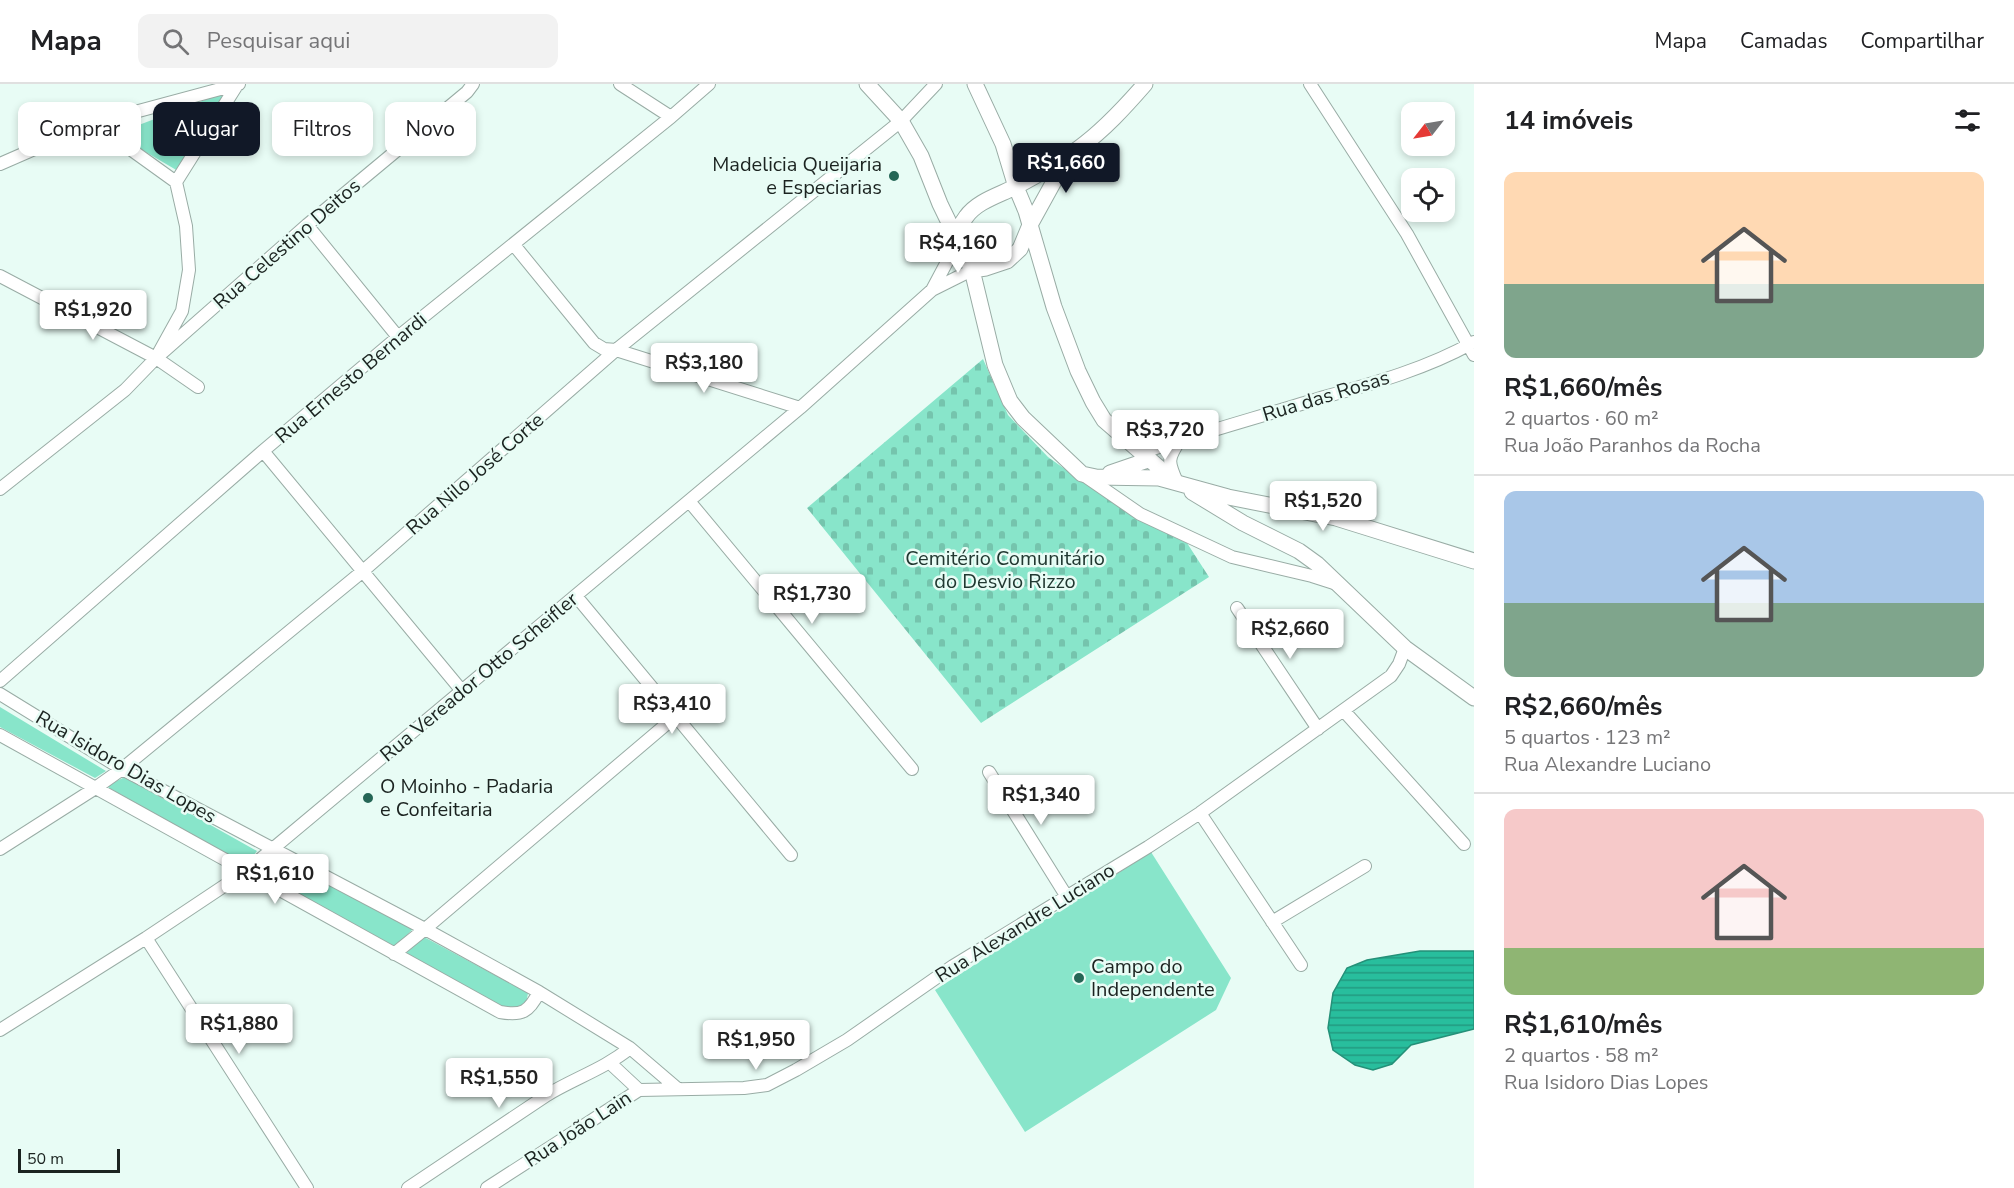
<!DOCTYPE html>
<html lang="pt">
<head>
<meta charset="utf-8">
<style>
	body { margin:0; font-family:"Nunito Sans",sans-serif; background:#f2f2f2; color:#202124; height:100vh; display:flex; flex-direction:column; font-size:22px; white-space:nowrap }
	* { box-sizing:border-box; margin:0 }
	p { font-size:20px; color:#757577 }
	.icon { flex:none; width:33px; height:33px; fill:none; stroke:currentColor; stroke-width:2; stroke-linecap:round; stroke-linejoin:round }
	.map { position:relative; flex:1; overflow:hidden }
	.side { display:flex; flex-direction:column; background:#fff; width:540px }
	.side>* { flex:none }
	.guide { position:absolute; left:18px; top:18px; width:570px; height:54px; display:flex; gap:12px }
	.needle { width:39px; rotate:239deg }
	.buttons { position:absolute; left:1401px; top:18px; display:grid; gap:12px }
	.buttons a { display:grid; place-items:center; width:54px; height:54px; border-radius:12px; background:#fff; box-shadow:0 3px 9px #0003; font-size:30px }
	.scale { position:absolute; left:18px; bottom:15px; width:102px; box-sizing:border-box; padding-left:6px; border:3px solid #1b2320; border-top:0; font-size:16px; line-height:21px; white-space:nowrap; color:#1b2320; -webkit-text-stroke:4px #e8fcf5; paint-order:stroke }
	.price { position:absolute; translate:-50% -51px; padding:0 14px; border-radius:6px; background:#fff; color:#222; font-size:20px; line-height:39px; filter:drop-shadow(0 2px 3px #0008) }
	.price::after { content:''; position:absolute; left:50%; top:36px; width:18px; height:14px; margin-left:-9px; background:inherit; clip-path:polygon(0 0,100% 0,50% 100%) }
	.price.active { background:#111827; color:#fff }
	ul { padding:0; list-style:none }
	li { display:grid; align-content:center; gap:12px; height:318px; padding:0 30px }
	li+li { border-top:2px solid #e0e0e0 }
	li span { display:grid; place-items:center; height:186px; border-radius:12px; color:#555 }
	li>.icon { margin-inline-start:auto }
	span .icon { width:108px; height:108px; fill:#fffc; stroke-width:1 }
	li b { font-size:26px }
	h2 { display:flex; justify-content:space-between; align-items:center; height:72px; padding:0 30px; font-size:26px }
	.pill { padding:0 21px; border-radius:12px; background:#fff; box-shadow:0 3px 9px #0003; font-size:21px; line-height:54px }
	.pill.active { background:#111827; color:#fff }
	header { display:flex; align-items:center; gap:36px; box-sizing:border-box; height:84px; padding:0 30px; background:#fff; border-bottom:2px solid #e0e0e0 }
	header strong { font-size:28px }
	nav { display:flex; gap:33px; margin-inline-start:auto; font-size:21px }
	.search { width:420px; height:54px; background:#f2f2f2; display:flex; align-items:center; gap:15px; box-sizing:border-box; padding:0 21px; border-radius:12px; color:#757577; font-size:22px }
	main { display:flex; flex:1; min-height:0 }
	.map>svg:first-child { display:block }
	.green { fill:#88e5ca }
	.cemetery { fill:url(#cemetery-stones) }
	.water { fill:url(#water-rules); stroke:#249078; stroke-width:1.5 }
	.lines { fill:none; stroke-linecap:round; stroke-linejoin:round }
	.minor-casing { stroke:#99aca5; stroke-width:14 }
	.tertiary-casing { stroke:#99aca5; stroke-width:17 }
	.minor { stroke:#fff; stroke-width:12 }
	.tertiary { stroke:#fff; stroke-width:15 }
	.poi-dot { fill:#256656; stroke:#e8fcf5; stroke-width:2 }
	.labels { text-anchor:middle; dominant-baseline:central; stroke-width:5; stroke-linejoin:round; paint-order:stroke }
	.poi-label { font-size:20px; fill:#1b2320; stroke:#e8fcf5; text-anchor:start }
	.street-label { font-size:20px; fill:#1b2320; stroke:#e8fcf5 }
	.park-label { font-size:20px; fill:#213831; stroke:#e8fcf5 }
</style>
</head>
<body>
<header>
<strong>Mapa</strong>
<div class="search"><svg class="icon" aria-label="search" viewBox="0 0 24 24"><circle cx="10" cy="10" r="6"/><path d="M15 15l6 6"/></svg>Pesquisar aqui</div>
<nav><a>Mapa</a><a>Camadas</a><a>Compartilhar</a></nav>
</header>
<main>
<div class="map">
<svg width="1474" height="1104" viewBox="0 0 1474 1104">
	<defs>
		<pattern id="cemetery-stones" width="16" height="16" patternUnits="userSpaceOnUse" patternTransform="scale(1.5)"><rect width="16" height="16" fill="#88e5ca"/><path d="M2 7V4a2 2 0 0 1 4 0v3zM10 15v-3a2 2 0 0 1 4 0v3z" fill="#75c4ad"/></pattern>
		<pattern id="water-rules" width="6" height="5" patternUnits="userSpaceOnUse" patternTransform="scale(1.5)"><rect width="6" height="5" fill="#28be9d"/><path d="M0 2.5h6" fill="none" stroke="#229a80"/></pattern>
	</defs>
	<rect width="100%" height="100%" fill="#e8fcf5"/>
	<!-- green -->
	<path class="green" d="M226,8L178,87L115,50Z
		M0,623L106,687L95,694L0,643Z
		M125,693L257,767L245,782L106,702Z
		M1151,768L1231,894L1216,926L1025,1048L935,906Z
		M277,772L413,845L393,865L255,791Z
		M424,853L528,909L526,920L514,928L500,925L404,871Z"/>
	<!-- cemetery -->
	<path class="cemetery" d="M983,275L1008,331L1048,373L1083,398L1174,453L1187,459L1209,493L981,639L807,424Z"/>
	<!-- water -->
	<path class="water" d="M1420,867H1474V945L1411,961L1392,980L1373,986L1355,981L1333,966L1328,944L1333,909L1347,884L1367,876Z"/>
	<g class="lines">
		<defs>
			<path id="minor" d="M620,0L671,33
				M1310,0L1407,150L1474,271
				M94,39L176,98
				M0,80L94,39L239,0
				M307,141L398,253
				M514,161L594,259L604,265L616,266L800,324
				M0,192L156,274L198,303
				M932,206L957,159
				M163,268L307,141L467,8L473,0
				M263,367L462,607
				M1141,369C1201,349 1263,332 1324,313C1375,299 1428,284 1474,258
				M1085,392L1140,430L1232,473L1312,492L1337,500
				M1177,398C1168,378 1167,375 1180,356
				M0,405L125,306L156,274L182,227L189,186L186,142L176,98L237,1
				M689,417L912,685
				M576,512L791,771
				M1237,524L1318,645
				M0,597L263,367L398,253L671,33L709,0
				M0,610L122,685L425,845L539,908L630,964C604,985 575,994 547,1011L408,1104
				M1344,627L1464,760
				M0,651L500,928C522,932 529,928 539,908
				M989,688L1067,813
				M1200,729L1301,881
				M0,765L94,705L122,685L363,487L616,266L901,37L936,0
				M1272,838L1365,782
				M146,854L307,1104
				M394,870L425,845L676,632
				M0,946L146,854L245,788L800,324L932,206L972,186
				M630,964L678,1005
				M610,979L639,1006L744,1004L767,1001L796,986L847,956L953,882L1148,763L1200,729L1391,592L1399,580L1405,564
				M487,1104L639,1006"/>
			<path id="tertiary" d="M867,0L901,37L921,72L940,120L972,186L995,281L1010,317L1023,334L1082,390L1096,393L1159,394L1228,413L1336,434L1474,477
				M975,0L1003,60L1016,103L1026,127L1054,223L1078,287L1093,318L1104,336L1172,395
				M957,159C959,150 960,140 966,133C977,117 1000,111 1017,102C1038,91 1060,78 1079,64C1104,46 1125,23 1145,0
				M972,186L986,184L1007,177L1020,165L1030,141L1057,92L1074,71
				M1110,389L1148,376
				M1192,408L1243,439L1299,467L1317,480L1405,564L1474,614"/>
		</defs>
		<!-- minor casing -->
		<use href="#minor" class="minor-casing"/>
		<!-- tertiary casing -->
		<use href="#tertiary" class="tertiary-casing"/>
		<!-- minor -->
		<use href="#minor" class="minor"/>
		<!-- tertiary -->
		<use href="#tertiary" class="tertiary"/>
	</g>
	<!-- markers -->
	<g class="poi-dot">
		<circle cx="894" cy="92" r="6"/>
		<circle cx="368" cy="714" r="6"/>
		<circle cx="1079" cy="894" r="6"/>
	</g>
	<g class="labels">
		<!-- poi labels -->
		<g class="poi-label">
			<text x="882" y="80" text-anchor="end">Madelicia Queijaria<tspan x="882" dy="23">e Especiarias</tspan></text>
			<text x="380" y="702">O Moinho - Padaria<tspan x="380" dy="23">e Confeitaria</tspan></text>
			<text x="1091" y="882">Campo do<tspan x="1091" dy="23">Independente</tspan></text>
		</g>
		<!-- street labels -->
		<g class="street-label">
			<text transform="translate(287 160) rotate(-41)">Rua Celestino Deitos</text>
			<text transform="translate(351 294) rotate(-40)">Rua Ernesto Bernardi</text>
			<text transform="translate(1326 312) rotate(-17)">Rua das Rosas</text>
			<text transform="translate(475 390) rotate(-41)">Rua Nilo José Corte</text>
			<text transform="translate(479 593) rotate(-40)">Rua Vereador Otto Scheifler</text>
			<text transform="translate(126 683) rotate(30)">Rua Isidoro Dias Lopes</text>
			<text transform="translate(1025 839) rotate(-32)">Rua Alexandre Luciano</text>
			<text transform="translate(578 1045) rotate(-33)">Rua João Lain</text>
		</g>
		<!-- park labels -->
		<g class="park-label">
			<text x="1005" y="474">Cemitério Comunitário<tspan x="1005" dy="23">do Desvio Rizzo</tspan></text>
		</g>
	</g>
</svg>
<div class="buttons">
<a><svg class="needle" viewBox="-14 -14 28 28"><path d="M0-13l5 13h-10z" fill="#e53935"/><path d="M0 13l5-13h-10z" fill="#757577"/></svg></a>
<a><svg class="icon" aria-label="locate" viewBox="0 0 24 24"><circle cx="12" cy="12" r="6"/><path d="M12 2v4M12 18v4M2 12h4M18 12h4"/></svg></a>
</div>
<div class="scale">50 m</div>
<b class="price active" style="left:1066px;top:110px">R$1,660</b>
<b class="price" style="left:958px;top:190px">R$4,160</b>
<b class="price" style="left:93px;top:257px">R$1,920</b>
<b class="price" style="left:704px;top:310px">R$3,180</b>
<b class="price" style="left:1165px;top:377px">R$3,720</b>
<b class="price" style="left:1323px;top:448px">R$1,520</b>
<b class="price" style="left:812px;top:541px">R$1,730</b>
<b class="price" style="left:1290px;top:576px">R$2,660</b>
<b class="price" style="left:672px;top:651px">R$3,410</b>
<b class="price" style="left:1041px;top:742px">R$1,340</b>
<b class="price" style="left:275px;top:821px">R$1,610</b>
<b class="price" style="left:239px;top:971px">R$1,880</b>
<b class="price" style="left:756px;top:987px">R$1,950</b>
<b class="price" style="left:499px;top:1025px">R$1,550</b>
<div class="guide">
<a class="pill">Comprar</a>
<a class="pill active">Alugar</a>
<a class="pill">Filtros</a>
<a class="pill">Novo</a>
</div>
</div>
<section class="side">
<h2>14 imóveis<svg class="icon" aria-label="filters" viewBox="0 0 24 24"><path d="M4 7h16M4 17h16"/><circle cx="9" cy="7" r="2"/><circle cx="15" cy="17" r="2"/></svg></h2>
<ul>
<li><span style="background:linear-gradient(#ffd9b3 60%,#7fa58c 0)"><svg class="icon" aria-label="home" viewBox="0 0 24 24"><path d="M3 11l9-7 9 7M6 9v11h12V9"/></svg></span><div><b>R$1,660/mês</b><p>2 quartos · 60 m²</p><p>Rua João Paranhos da Rocha</p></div></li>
<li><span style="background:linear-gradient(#a9c7e8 60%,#7fa58c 0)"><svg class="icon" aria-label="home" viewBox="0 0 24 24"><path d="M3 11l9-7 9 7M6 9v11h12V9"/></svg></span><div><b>R$2,660/mês</b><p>5 quartos · 123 m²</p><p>Rua Alexandre Luciano</p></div></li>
<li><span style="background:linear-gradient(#f6c9c9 75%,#8fb573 0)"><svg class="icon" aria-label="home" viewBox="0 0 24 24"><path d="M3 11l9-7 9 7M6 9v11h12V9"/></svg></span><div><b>R$1,610/mês</b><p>2 quartos · 58 m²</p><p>Rua Isidoro Dias Lopes</p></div></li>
</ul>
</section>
</main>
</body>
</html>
